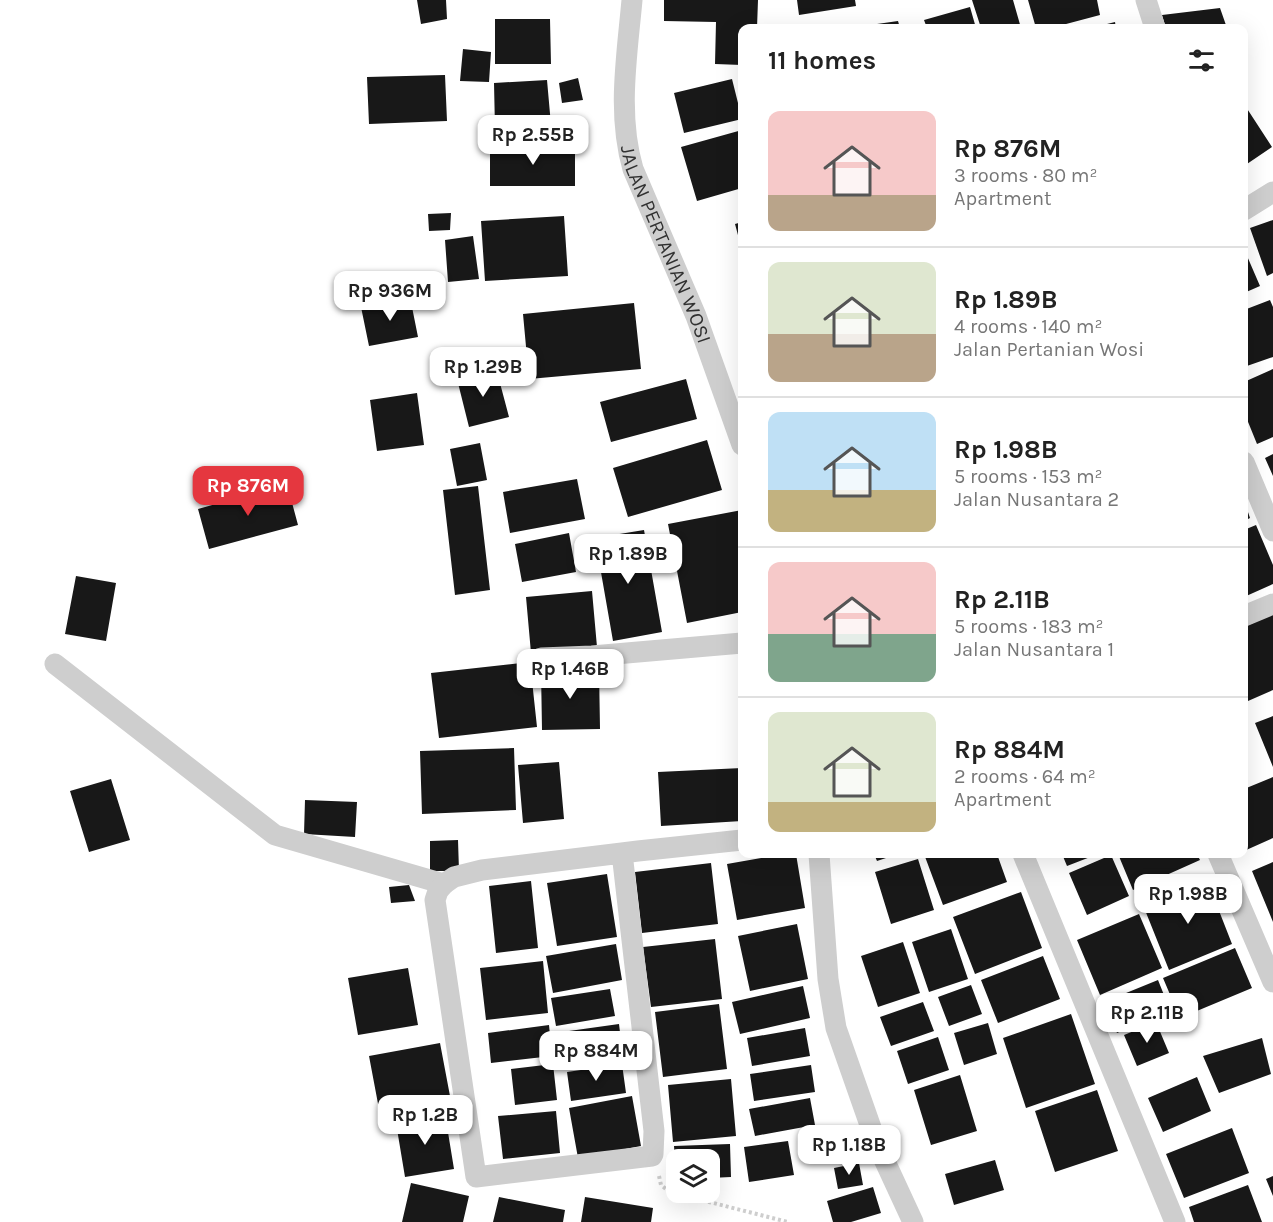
<!DOCTYPE html>
<html lang="en">
<head>
<meta charset="utf-8">
<style>
	body { margin:0; font-family:Karla,sans-serif; background:#f2f2f2; color:#222; height:100vh; display:flex; flex-direction:column; font-size:22px; white-space:nowrap }
	* { box-sizing:border-box; margin:0 }
	p { font-size:20px; color:#767676 }
	.icon { flex:none; width:33px; height:33px; fill:none; stroke:currentColor; stroke-width:2; stroke-linecap:round; stroke-linejoin:round }
	.map { position:relative; flex:1; overflow:hidden }
	.details { position:absolute; left:738px; top:24px; width:510px; height:834px; display:flex; flex-direction:column; background:#fff; border-radius:12px; box-shadow:0 6px 24px #0002 }
	.details>* { flex:none }
	.buttons { position:absolute; left:666px; top:1149px; display:grid; gap:12px }
	.buttons a { display:grid; place-items:center; width:54px; height:54px; border-radius:12px; background:#fff; box-shadow:0 6px 24px #0002; font-size:30px }
	.price { position:absolute; translate:-50% -51px; padding:0 14px; border-radius:12px; background:#fff; color:#222; font-size:20px; line-height:39px; filter:drop-shadow(0 2px 3px #0008) }
	.price::after { content:''; position:absolute; left:50%; top:36px; width:18px; height:14px; margin-left:-9px; background:inherit; clip-path:polygon(0 0,100% 0,50% 100%) }
	.price.on { background:#e5373f; color:#fff }
	ul { padding:0; list-style:none }
	li { display:flex; align-items:center; gap:18px; height:150px; padding:0 30px }
	li+li { border-top:2px solid #e0e0e0 }
	li span { display:grid; place-items:center; flex:none; width:168px; height:120px; border-radius:12px; color:#555 }
	li>.icon { margin-inline-start:auto }
	span .icon { width:72px; height:72px; fill:#fffc; stroke-width:1 }
	li b { font-size:26px }
	h2 { display:flex; justify-content:space-between; align-items:center; height:72px; padding:0 30px; font-size:26px }
	.map>svg:first-child { display:block }
	.building { fill:#181818 }
	.lines { fill:none; stroke-linecap:round; stroke-linejoin:round }
	.path { stroke:#cecece; stroke-width:4; stroke-dasharray:3 3; stroke-linecap:butt }
	.minor { stroke:#cecece; stroke-width:21 }
	.labels { text-anchor:middle; dominant-baseline:central; stroke-width:6; stroke-linejoin:round; paint-order:stroke }
	.street-label { font-size:20px; fill:#313131; stroke:#fff }
</style>
</head>
<body>
<div class="map">
<svg width="1273" height="1222" viewBox="0 0 1273 1222">
	<rect width="100%" height="100%" fill="#fff"/>
	<!-- building -->
	<path class="building" d="M417,0H446L447,19L421,24Z
		M664,0H758L757,28H742V65L715,64L716,22L664,21Z
		M797,0H855L856,6L799,15Z
		M972,0H1013L1021,28H981Z
		M1028,0H1097L1100,15L1051,28H1036Z
		M970,7L976,28H927L924,20Z
		M1220,8L1227,28H1166L1162,15Z
		M495,19H550L551,64H495Z
		M898,21L900,28H856V27Z
		M1115,22L1116,28H1091Z
		M463,49L491,52L489,82L460,81Z
		M445,75L447,121L369,124L367,77Z
		M578,78L583,100L562,103L559,83Z
		M732,79L742,119L684,133L674,93Z
		M547,80L551,125L495,129L494,83Z
		M1244,104L1272,147L1244,166Z
		M742,130V188L697,201L681,147Z
		M575,145V186H490V146Z
		M451,213L450,230L429,231L428,214Z
		M564,216L568,276L485,281L481,221Z
		M1273,220V273L1267,276L1250,228Z
		M742,222V250L735,224Z
		M473,236L479,279L448,282L445,240Z
		M1244,249L1260,286L1244,293Z
		M410,297L418,337L369,346L361,307Z
		M1270,300L1273,307V357L1244,367V310Z
		M634,303L641,369L529,379L523,314Z
		M496,368L509,417L469,427L457,379Z
		M1273,369V437L1257,444L1244,412V382Z
		M686,379L697,419L611,442L600,402Z
		M417,393L424,445L377,451L370,400Z
		M707,440L722,490L628,517L613,468Z
		M480,443L487,480L457,486L450,449Z
		M1273,454V476L1265,458Z
		M577,479L585,519L510,533L503,492Z
		M287,484L298,525L209,549L198,509Z
		M478,486L490,590L455,595L443,490Z
		M1244,500L1250,518L1244,521Z
		M742,510V612L687,623L668,524Z
		M1256,525L1273,565V584L1244,597V530Z
		M644,530L662,632L613,641L595,538Z
		M569,533L576,572L522,582L515,544Z
		M76,576L116,583L106,641L65,634Z
		M592,591L597,647L531,653L526,597Z
		M1273,614V690L1248,701L1244,692V627Z
		M530,662L537,727L439,738L431,673Z
		M599,669L600,729L542,730L541,670Z
		M1273,716V767L1255,723Z
		M514,748L516,810L422,814L420,751Z
		M559,762L564,819L523,823L518,765Z
		M742,768V821L661,826L658,772Z
		M1273,777V838L1244,851V789Z
		M111,779L130,840L89,852L70,791Z
		M305,800L357,802L355,837L304,834Z
		M458,840L459,871H430V841Z
		M784,854H796L805,908L737,920L727,864Z
		M874,854H898L877,861Z
		M924,854H997L1007,882L943,905Z
		M1062,854H1098L1067,866Z
		M1118,854H1197L1200,860L1133,890Z
		M1111,855L1129,896L1087,915L1069,873Z
		M918,859L934,910L891,924L875,872Z
		M1273,862V922L1252,871Z
		M711,863L718,924L642,933L635,872Z
		M607,874L617,937L557,946L547,883Z
		M1207,880L1232,944L1169,970L1143,905Z
		M531,881L538,948L496,953L489,886Z
		M409,885L415,901L391,903L389,887Z
		M1021,892L1042,948L975,974L953,917Z
		M1139,914L1162,968L1100,995L1077,940Z
		M797,924L808,979L750,991L738,936Z
		M951,929L968,979L929,992L912,942Z
		M715,939L722,999L651,1007L643,947Z
		M903,942L920,993L878,1007L861,956Z
		M616,944L622,980L553,993L546,956Z
		M1235,948L1252,988L1180,1018L1163,978Z
		M1043,956L1060,999L998,1023L981,980Z
		M543,961L548,1013L486,1020L480,968Z
		M408,968L418,1025L358,1035L348,978Z
		M1158,980L1170,1010L1117,1033L1104,1002Z
		M971,985L982,1014L949,1026L938,997Z
		M803,986L810,1018L740,1034L732,1002Z
		M610,989L615,1016L556,1026L551,998Z
		M923,1002L934,1031L891,1046L880,1017Z
		M719,1004L727,1069L663,1077L655,1012Z
		M1071,1014L1095,1084L1026,1108L1003,1038Z
		M1156,1022L1169,1053L1137,1066L1124,1035Z
		M988,1023L997,1054L964,1065L954,1033Z
		M619,1024L623,1057L566,1064L562,1032Z
		M549,1025L552,1056L491,1063L488,1033Z
		M805,1028L810,1056L752,1066L747,1038Z
		M938,1037L949,1070L908,1084L897,1051Z
		M1262,1038L1271,1074L1219,1093L1203,1056Z
		M440,1043L450,1096L379,1109L369,1056Z
		M553,1064L557,1100L515,1105L511,1069Z
		M622,1064L626,1093L571,1101L567,1072Z
		M811,1065L815,1092L754,1101L750,1074Z
		M960,1075L977,1131L931,1145L914,1090Z
		M1197,1077L1211,1111L1163,1132L1148,1098Z
		M731,1079L736,1136L673,1142L668,1085Z
		M1097,1090L1118,1151L1055,1172L1035,1111Z
		M632,1096L641,1146L578,1158L569,1108Z
		M810,1098L815,1125L755,1136L749,1109Z
		M556,1111L560,1153L503,1159L498,1116Z
		M445,1114L454,1169L405,1177L396,1123Z
		M1232,1128L1249,1173L1184,1198L1166,1154Z
		M788,1141L794,1175L749,1182L744,1147Z
		M730,1144L731,1177L710,1178V1160H675L674,1146Z
		M995,1160L1004,1190L954,1205L945,1174Z
		M859,1163L863,1185L838,1189L834,1168Z
		M1273,1176V1196L1266,1179Z
		M411,1183L469,1196L463,1222H402Z
		M1248,1185L1262,1222H1194L1189,1207Z
		M873,1187L881,1213L851,1222H833L827,1201Z
		M499,1197L565,1210L563,1222H493Z
		M585,1197L653,1208L651,1222H581Z"/>
	<g class="lines">
		<!-- path -->
		<path class="path" d="M659,1176L661,1185L670,1192L788,1222"/>
		<!-- minor -->
		<g class="minor">
			<path id="s1" d="M632,0C627,56 617,114 633,169L696,316L742,445"/>
			<path d="M1146,0L1155,28"/>
			<path d="M1244,210L1273,192"/>
			<path d="M1244,462L1273,531"/>
			<path d="M1244,616L1273,604"/>
			<path d="M541,658L592,656L742,643"/>
			<path d="M55,664L275,835L444,884"/>
			<path d="M622,853L654,1131L653,1154L652,1156L476,1177L435,900L438,891L444,884L454,877L482,870L622,853L638,851L742,840"/>
			<path d="M819,854L828,979L836,1028L876,1142L913,1222"/>
			<path d="M1023,854L1175,1222"/>
			<path d="M1218,854L1273,982"/>
		</g>
	</g>
	<g class="labels">
		<!-- street labels -->
		<g class="street-label">
			<text stroke="none"><textPath href="#s1" startOffset="252">JALAN PERTANIAN WOSI</textPath></text>
		</g>
	</g>
</svg>
<div class="buttons">
<a><svg class="icon" aria-label="layers" viewBox="0 0 24 24"><path d="M12 4l9 5-9 5-9-5zM3 14l9 5 9-5"/></svg></a>
</div>
<b class="price" style="left:533px;top:166px">Rp 2.55B</b>
<b class="price" style="left:390px;top:322px">Rp 936M</b>
<b class="price" style="left:483px;top:398px">Rp 1.29B</b>
<b class="price on" style="left:248px;top:517px">Rp 876M</b>
<b class="price" style="left:628px;top:585px">Rp 1.89B</b>
<b class="price" style="left:570px;top:700px">Rp 1.46B</b>
<b class="price" style="left:1188px;top:925px">Rp 1.98B</b>
<b class="price" style="left:1147px;top:1044px">Rp 2.11B</b>
<b class="price" style="left:596px;top:1082px">Rp 884M</b>
<b class="price" style="left:425px;top:1146px">Rp 1.2B</b>
<b class="price" style="left:849px;top:1176px">Rp 1.18B</b>
<section class="details">
<h2>11 homes<svg class="icon" aria-label="filters" viewBox="0 0 24 24"><path d="M4 7h16M4 17h16"/><circle cx="9" cy="7" r="2"/><circle cx="15" cy="17" r="2"/></svg></h2>
<ul>
<li><span style="background:linear-gradient(#f6c9c9 70%,#b9a48a 0)"><svg class="icon" aria-label="home" viewBox="0 0 24 24"><path d="M3 11l9-7 9 7M6 9v11h12V9"/></svg></span><div><b>Rp 876M</b><p>3 rooms · 80 m²</p><p>Apartment</p></div></li>
<li><span style="background:linear-gradient(#dfe7d0 60%,#b9a48a 0)"><svg class="icon" aria-label="home" viewBox="0 0 24 24"><path d="M3 11l9-7 9 7M6 9v11h12V9"/></svg></span><div><b>Rp 1.89B</b><p>4 rooms · 140 m²</p><p>Jalan Pertanian Wosi</p></div></li>
<li><span style="background:linear-gradient(#bfe0f5 65%,#c2b280 0)"><svg class="icon" aria-label="home" viewBox="0 0 24 24"><path d="M3 11l9-7 9 7M6 9v11h12V9"/></svg></span><div><b>Rp 1.98B</b><p>5 rooms · 153 m²</p><p>Jalan Nusantara 2</p></div></li>
<li><span style="background:linear-gradient(#f6c9c9 60%,#7fa58c 0)"><svg class="icon" aria-label="home" viewBox="0 0 24 24"><path d="M3 11l9-7 9 7M6 9v11h12V9"/></svg></span><div><b>Rp 2.11B</b><p>5 rooms · 183 m²</p><p>Jalan Nusantara 1</p></div></li>
<li><span style="background:linear-gradient(#dfe7d0 75%,#c2b280 0)"><svg class="icon" aria-label="home" viewBox="0 0 24 24"><path d="M3 11l9-7 9 7M6 9v11h12V9"/></svg></span><div><b>Rp 884M</b><p>2 rooms · 64 m²</p><p>Apartment</p></div></li>
</ul>
</section>
</div>
</body>
</html>
